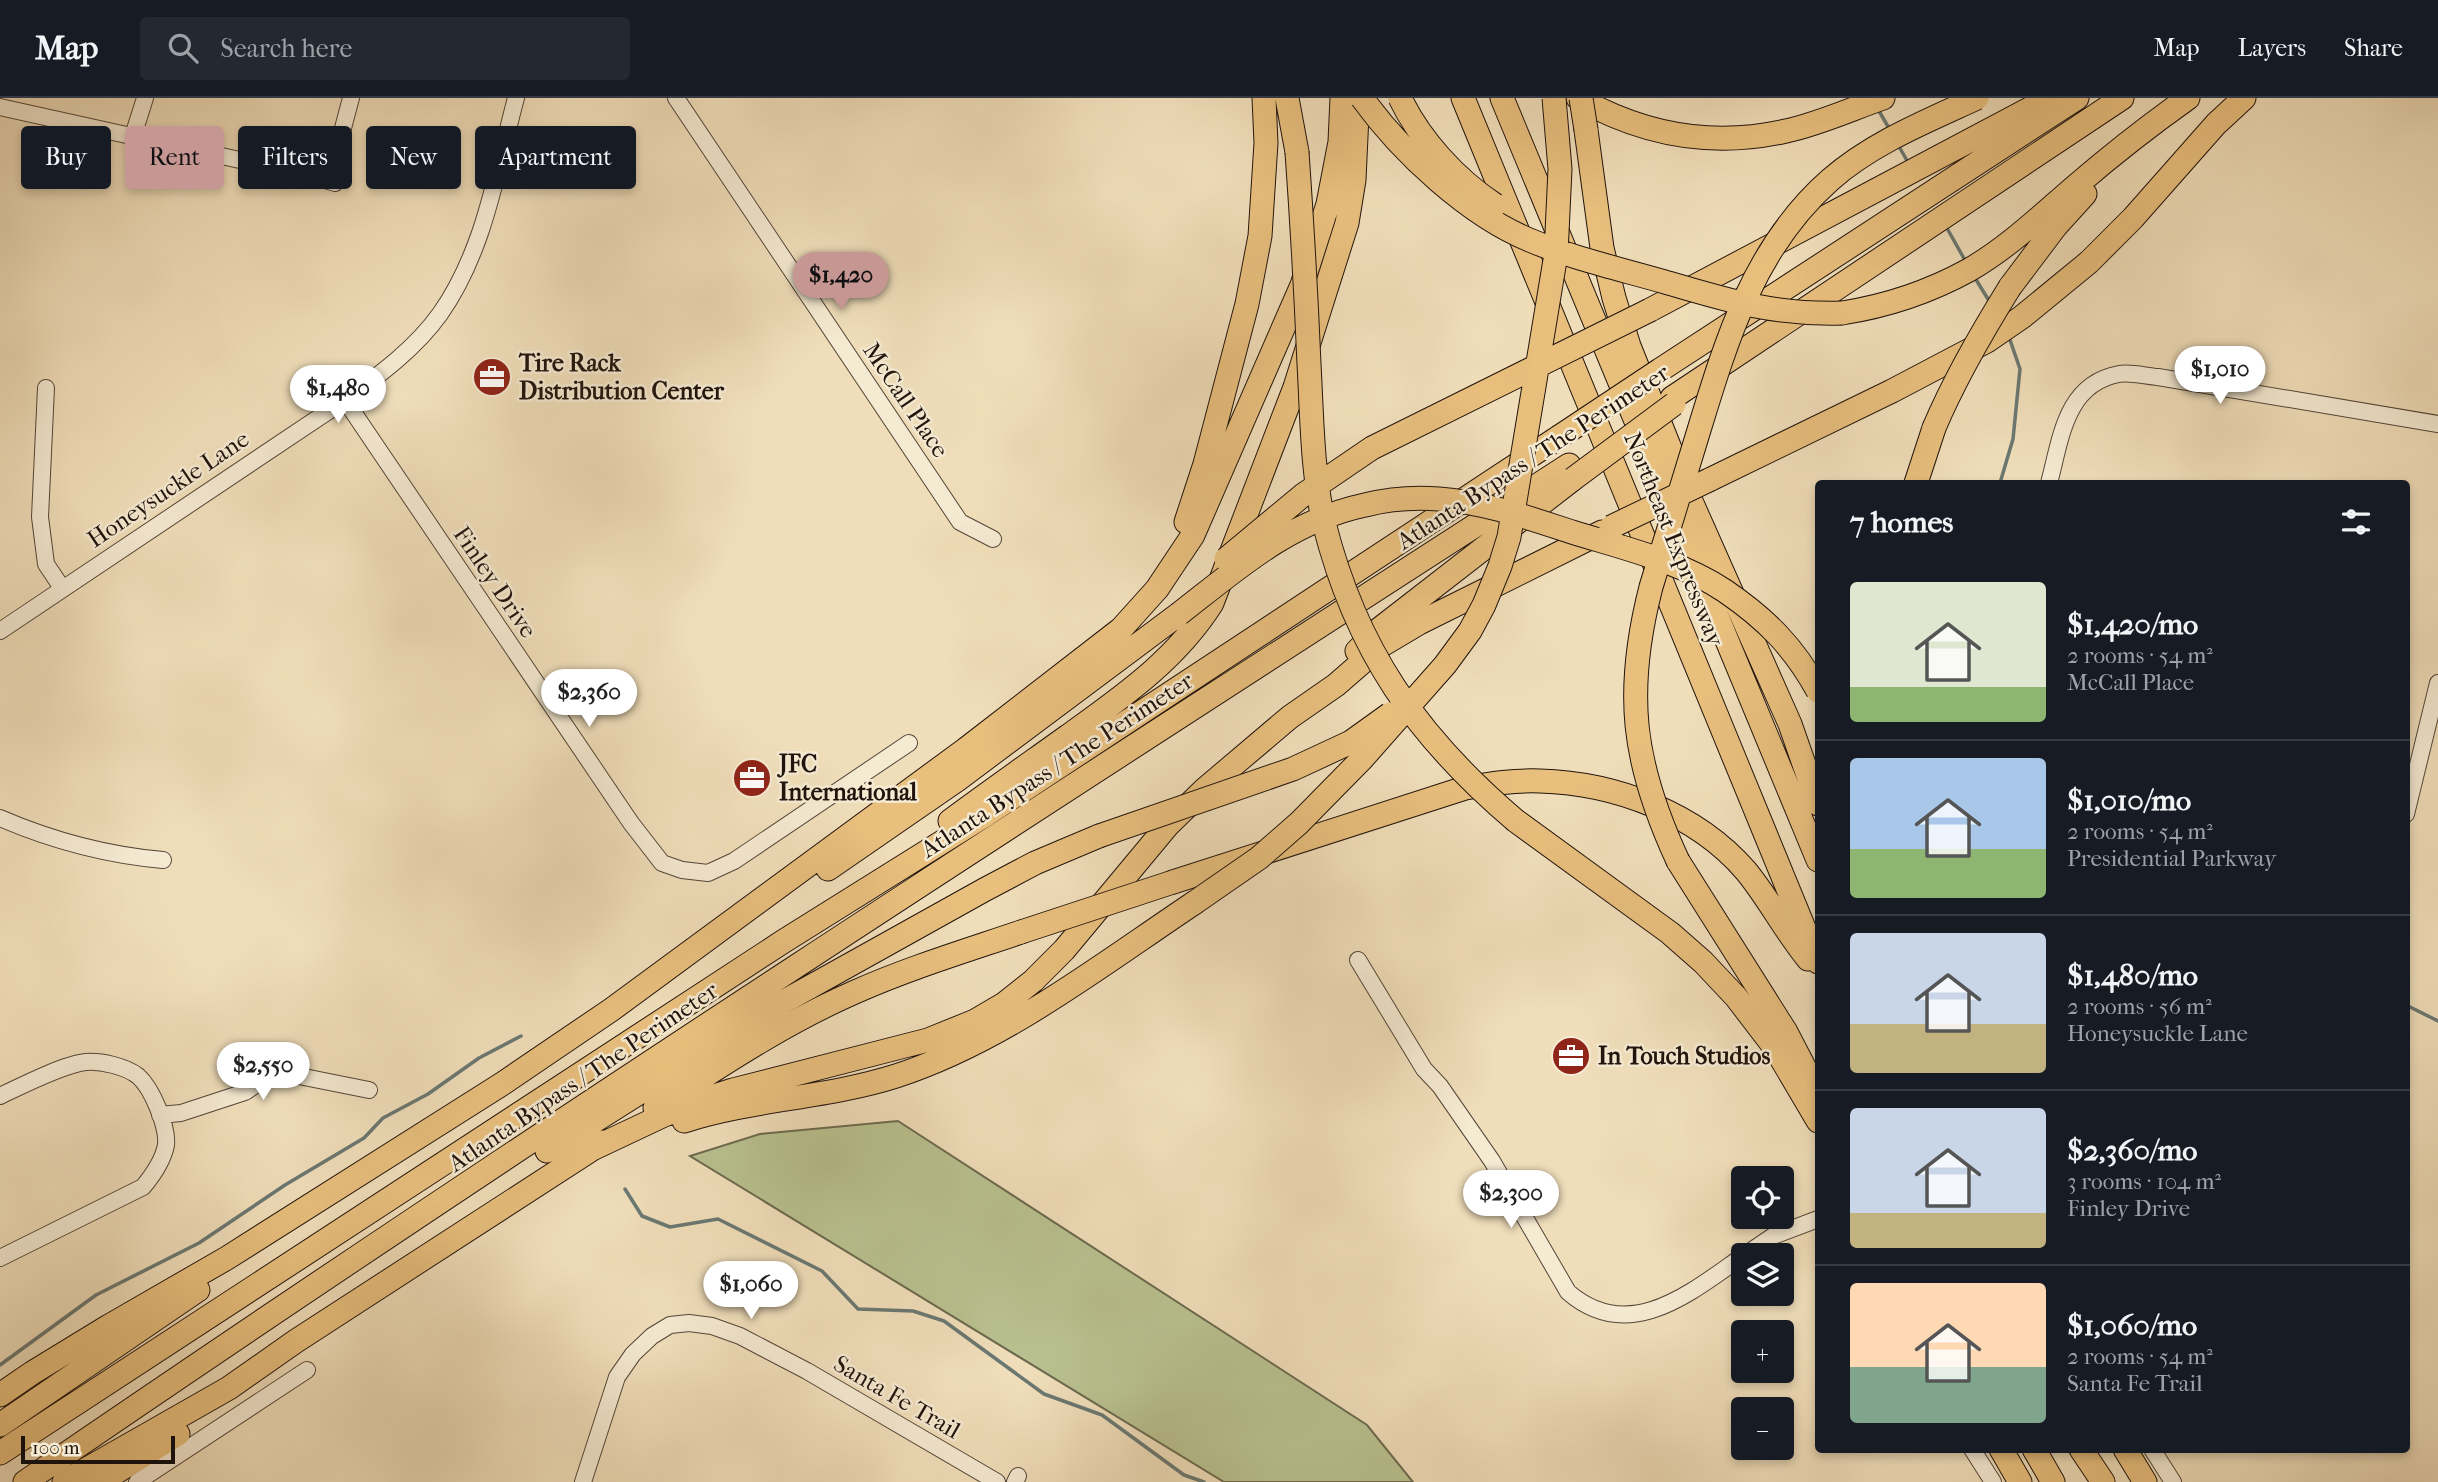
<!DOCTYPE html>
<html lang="en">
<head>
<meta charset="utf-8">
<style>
	body { margin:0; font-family:"IM FELL French Canon",serif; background:#242831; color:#f1f3f6; height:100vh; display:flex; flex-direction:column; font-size:26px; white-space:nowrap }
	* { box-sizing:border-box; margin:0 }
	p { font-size:23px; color:#9ea1a6 }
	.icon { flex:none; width:38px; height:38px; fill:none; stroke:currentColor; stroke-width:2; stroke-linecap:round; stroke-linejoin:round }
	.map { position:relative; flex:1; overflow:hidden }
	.details { position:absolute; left:1815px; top:382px; width:595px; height:973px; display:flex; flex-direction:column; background:#171b24; border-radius:7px; box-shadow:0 4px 10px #0003 }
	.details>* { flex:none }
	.hud { position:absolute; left:21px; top:28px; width:665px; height:63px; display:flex; gap:14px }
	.controls { position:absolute; left:1731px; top:1068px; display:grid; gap:14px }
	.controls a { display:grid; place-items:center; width:63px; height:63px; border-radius:7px; background:#171b24; box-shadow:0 4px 10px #0003; font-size:35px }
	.scale { position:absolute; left:21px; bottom:18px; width:154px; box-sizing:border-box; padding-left:7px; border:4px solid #20130c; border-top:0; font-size:19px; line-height:24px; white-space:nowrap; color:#20130c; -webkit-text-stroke:5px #f5ead2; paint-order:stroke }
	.price { position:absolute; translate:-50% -60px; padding:0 16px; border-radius:24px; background:#fff; color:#222; font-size:23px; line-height:46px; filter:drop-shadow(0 2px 4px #0008) }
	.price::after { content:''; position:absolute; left:50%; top:42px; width:21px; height:16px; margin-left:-10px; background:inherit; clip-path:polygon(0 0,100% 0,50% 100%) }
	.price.active { background:#c59692; color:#111 }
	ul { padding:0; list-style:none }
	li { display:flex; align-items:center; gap:21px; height:175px; padding:0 35px }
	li+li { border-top:2px solid #363941 }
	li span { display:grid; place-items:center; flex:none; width:196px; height:140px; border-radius:7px; color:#555 }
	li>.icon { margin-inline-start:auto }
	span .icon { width:84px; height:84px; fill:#fffc; stroke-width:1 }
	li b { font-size:30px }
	h2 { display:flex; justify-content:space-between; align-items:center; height:84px; padding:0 35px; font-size:30px }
	.chip { padding:0 24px; border-radius:7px; background:#171b24; box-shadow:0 4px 10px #0003; font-size:24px; line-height:63px }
	.chip.active { background:#c59692; color:#111 }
	header { display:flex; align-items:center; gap:42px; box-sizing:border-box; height:98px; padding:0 35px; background:#171b24; border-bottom:2px solid #363941 }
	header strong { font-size:33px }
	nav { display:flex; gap:38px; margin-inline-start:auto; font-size:24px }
	.search { width:490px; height:63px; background:#242831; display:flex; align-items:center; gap:18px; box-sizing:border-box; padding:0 24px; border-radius:7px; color:#9ea1a6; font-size:26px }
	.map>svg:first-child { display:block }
	.green { fill:#b9c190; stroke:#6c6a4e; stroke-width:2 }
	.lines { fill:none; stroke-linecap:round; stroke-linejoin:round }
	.stream { stroke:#6a7872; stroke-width:3.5 }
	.minor-casing { stroke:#544638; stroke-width:18 }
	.highway-casing { stroke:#20130c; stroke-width:25 }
	.minor { stroke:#f5ead2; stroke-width:16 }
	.highway { stroke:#e8bf7d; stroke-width:23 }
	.highway-bridge-casing { stroke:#20130c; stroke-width:25; stroke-linecap:butt }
	.highway-bridge { stroke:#e8bf7d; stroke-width:23 }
	.labels { text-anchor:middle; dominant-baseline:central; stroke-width:5; stroke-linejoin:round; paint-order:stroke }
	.poi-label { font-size:24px; font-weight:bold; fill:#20130c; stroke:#f5ead2; text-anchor:start }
	.street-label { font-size:24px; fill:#20130c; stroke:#f5ead2 }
</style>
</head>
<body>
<header>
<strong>Map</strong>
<div class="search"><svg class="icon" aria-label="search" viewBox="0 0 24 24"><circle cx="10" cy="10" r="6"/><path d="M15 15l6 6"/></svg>Search here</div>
<nav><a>Map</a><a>Layers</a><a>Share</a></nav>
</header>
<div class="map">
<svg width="2438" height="1384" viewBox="0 0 2438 1384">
	<rect width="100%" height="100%" fill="#f0deba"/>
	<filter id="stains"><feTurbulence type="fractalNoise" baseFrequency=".00286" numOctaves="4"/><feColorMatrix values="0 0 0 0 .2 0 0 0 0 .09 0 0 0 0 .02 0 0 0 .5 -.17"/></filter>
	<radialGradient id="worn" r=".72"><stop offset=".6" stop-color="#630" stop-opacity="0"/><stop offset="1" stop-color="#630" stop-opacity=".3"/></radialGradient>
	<!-- green -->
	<path class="green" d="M898,1023L1367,1327L1413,1384H1224L690,1058L760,1036Z"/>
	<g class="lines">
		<!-- stream -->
		<path class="stream" d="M1879,13L1890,32
			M1897,45L1909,66
			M1948,132L1966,164
			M1975,180L1991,206
			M2000,385L2013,341L2020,271L2009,239
			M2406,907L2438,923
			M625,1091L642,1118L670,1129L718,1121L822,1173L858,1211L913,1213L944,1223L1044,1296L1102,1317L1184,1377L1204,1384
			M0,1267L96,1197L199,1145L285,1087L364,1040L383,1020L428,996L479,960L521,938"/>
		<defs>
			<path id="minor" d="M676,0L960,424L993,441
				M0,9L312,78L335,85L338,49L351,0
				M133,38L145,0
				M46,290L40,419L46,466L62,490
				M345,302L631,725L662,765L682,772L708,775L734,763L909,645
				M2049,385C2061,341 2065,286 2119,276C2131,274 2145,278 2158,279L2438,326
				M0,533L345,302C379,277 415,251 440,216C485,152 496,74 516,0
				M2406,716L2438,585
				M0,720C51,742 107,757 163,762
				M1358,862L1424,971L1440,988L1492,1063L1568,1194C1629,1247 1690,1195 1743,1158
				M0,998C21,988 64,966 86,964C101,963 125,968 138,978C152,990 168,1029 166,1047C163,1063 153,1077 143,1089L0,1160
				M160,1017L181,1015L245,994L269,978L294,977L369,992
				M1745,1157L1773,1138L1818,1121
				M1972,1351L1993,1384
				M2152,1351L2173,1384
				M137,1384L307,1272
				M583,1384L617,1279L633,1256L652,1238L670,1227L689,1225L712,1228L740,1238L807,1273L997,1384
				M1015,1384L1018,1378"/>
			<path id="highway" d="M1287,0L1297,54
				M1463,0L1818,864
				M1502,0L1818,762
				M1578,0C1643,37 1711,50 1786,33C1819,26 1851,11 1883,0
				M1586,32L1602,150L1614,200L1629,248L1691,403L1790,626L1818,706
				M2010,189L2056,128L2085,96
				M1650,212L2050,0
				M1842,215C1887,208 1929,194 1969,172C2009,149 2043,116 2078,86C2113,56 2150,27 2188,0
				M1660,272L2077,0
				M1672,300L2122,0
				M1709,382L1892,293L1987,243L2022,219L2089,164L2133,120L2216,26L2244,0
				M1916,385L1934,330
				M1186,424L1205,366L1247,206L1260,138L1266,45L1264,0
				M1357,553L1377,533L1573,381
				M950,723C989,694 1029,666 1068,638C1122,599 1176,562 1212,505L1295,289L1347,125L1354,82L1357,17
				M1516,723L1670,835L1703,864L1736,899L1775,950L1818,1023
				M1678,763L1786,934L1812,984
				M828,771L957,682L1179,516
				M1173,784L1465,690C1490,686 1514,682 1540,683C1615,685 1696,715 1746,773C1769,801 1785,833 1808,861
				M655,1010C720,968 784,925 855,894C909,870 965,853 1021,834
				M684,1023C753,1001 827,1000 896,978C1004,943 1101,867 1194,805
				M590,1052L662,1018L699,1003L733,992L928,942L975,923L1004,906L1033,883L1064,852L1168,727L1205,691L1290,619L1336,587L1382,547L1419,525L1602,434
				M547,1053L783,904L984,792L1035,765L1099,738
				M0,1297L32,1275L109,1228L227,1160L502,986L611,912L966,651L1121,531L1157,491L1193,437L1302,187L1328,106L1340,44L1342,0
				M0,1327L198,1192
				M2001,1351L2020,1384
				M2034,1351L2053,1384
				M2081,1351L2103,1384
				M2125,1351L2145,1384
				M0,1355L784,843L987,716L1559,339
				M25,1384C533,1036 1051,701 1569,367
				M64,1384L229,1290L296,1243L603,1044
				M100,1384L178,1336"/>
		</defs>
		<!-- minor casing -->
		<use href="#minor" class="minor-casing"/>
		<!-- highway casing -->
		<use href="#highway" class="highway-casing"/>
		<!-- minor -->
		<use href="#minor" class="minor"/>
		<!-- highway -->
		<use href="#highway" class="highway"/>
		<defs>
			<path id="highway-bridge" d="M1362,0C1401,54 1469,118 1532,143C1575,161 1620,171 1665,184C1729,203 1774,217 1842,215
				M1400,0C1420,42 1456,81 1495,107
				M1581,0L1586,32
				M1297,54C1302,125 1306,195 1309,266C1312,319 1312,374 1324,425C1356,552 1417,639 1516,723
				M1934,330C1955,280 1982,234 2010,189
				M1559,339L1660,272
				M1573,381L1674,306
				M1611,429L1709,382
				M1226,461L1303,397L1372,350L1650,212
				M1179,516C1238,470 1290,423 1365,407C1389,401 1414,399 1439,401C1484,404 1529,420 1572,434C1623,450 1680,463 1725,493C1766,521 1794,549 1818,593
				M1099,738L1293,671L1351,644L1390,616
				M1678,763C1632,664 1624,594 1651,489C1667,436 1683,384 1699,332C1727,240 1755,148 1830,82C1872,45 1927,23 1977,0
				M1194,805L1259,760L1299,725L1362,661L1445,567L1470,533L1484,507L1500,468L1509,439L1556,156L1560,71L1554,0
				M1021,834L1173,784"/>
		</defs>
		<!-- highway-bridge casing -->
		<use href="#highway-bridge" class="highway-bridge-casing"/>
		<!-- highway-bridge -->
		<use href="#highway-bridge" class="highway-bridge"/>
	</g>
	<!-- icons -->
	<defs>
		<symbol id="office-disc" viewBox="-11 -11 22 22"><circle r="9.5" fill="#8f2418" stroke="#f5ead2"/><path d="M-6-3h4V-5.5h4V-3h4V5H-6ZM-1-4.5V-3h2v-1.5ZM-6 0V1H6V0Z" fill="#fff"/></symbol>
	</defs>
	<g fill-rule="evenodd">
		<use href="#office-disc" x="470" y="257" width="44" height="44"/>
		<use href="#office-disc" x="730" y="658" width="44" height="44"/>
		<use href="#office-disc" x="1549" y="936" width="44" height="44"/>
	</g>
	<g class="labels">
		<!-- poi labels -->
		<g class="poi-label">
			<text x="519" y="265">Tire Rack<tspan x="519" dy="28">Distribution Center</tspan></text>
			<text x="779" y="666">JFC<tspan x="779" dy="28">International</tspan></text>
			<text x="1598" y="958">In Touch Studios</text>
		</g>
		<!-- street labels -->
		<g class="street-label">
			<text transform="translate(906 302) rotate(56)">McCall Place</text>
			<text transform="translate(1533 359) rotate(-33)">Atlanta Bypass / The Perimeter</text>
			<text transform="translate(168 391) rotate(-34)">Honeysuckle Lane</text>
			<text transform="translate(1674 441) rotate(68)">Northeast Expressway</text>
			<text transform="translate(495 484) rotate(56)">Finley Drive</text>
			<text transform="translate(1057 667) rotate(-33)">Atlanta Bypass / The Perimeter</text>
			<text transform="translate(583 979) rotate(-34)">Atlanta Bypass / The Perimeter</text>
			<text transform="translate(897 1299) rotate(30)">Santa Fe Trail</text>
		</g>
	</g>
	<rect width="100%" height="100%" filter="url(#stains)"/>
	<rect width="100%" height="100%" fill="url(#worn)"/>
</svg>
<div class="controls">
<a><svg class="icon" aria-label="locate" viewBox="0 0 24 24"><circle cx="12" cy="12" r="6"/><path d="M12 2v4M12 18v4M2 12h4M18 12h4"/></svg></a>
<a><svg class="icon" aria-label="layers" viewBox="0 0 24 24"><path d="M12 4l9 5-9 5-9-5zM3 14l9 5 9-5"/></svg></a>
<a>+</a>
<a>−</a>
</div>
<div class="scale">100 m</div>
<b class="price active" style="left:841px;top:214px">$1,420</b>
<b class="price" style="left:2220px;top:308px">$1,010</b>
<b class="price" style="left:338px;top:327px">$1,480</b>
<b class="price" style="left:589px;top:631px">$2,360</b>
<b class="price" style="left:263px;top:1004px">$2,550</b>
<b class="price" style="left:1511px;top:1132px">$2,300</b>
<b class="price" style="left:751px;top:1223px">$1,060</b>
<div class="hud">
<a class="chip">Buy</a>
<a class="chip active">Rent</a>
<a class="chip">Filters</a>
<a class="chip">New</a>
<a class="chip">Apartment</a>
</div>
<section class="details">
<h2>7 homes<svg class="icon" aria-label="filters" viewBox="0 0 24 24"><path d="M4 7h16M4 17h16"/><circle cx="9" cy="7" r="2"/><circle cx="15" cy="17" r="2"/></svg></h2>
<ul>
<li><span style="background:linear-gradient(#dfe7d0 75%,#8fb573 0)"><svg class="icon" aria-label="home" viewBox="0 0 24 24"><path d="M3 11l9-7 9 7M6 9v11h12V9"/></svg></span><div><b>$1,420/mo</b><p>2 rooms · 54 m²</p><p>McCall Place</p></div></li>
<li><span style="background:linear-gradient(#a9c7e8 65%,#8fb573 0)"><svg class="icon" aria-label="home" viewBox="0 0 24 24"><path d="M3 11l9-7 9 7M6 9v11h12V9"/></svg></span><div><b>$1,010/mo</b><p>2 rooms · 54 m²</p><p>Presidential Parkway</p></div></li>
<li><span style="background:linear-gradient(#c9d6e8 65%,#c2b280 0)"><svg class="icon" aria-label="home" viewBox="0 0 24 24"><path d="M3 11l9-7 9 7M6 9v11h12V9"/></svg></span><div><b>$1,480/mo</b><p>2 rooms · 56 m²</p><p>Honeysuckle Lane</p></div></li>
<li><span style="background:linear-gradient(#c9d6e8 75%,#c2b280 0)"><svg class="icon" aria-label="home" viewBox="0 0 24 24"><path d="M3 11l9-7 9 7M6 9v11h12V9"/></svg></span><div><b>$2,360/mo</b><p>3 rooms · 104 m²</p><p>Finley Drive</p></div></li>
<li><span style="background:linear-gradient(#ffd9b3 60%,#7fa58c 0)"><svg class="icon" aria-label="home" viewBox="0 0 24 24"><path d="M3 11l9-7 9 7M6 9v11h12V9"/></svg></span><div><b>$1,060/mo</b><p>2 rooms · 54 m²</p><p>Santa Fe Trail</p></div></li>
</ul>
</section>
</div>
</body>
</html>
